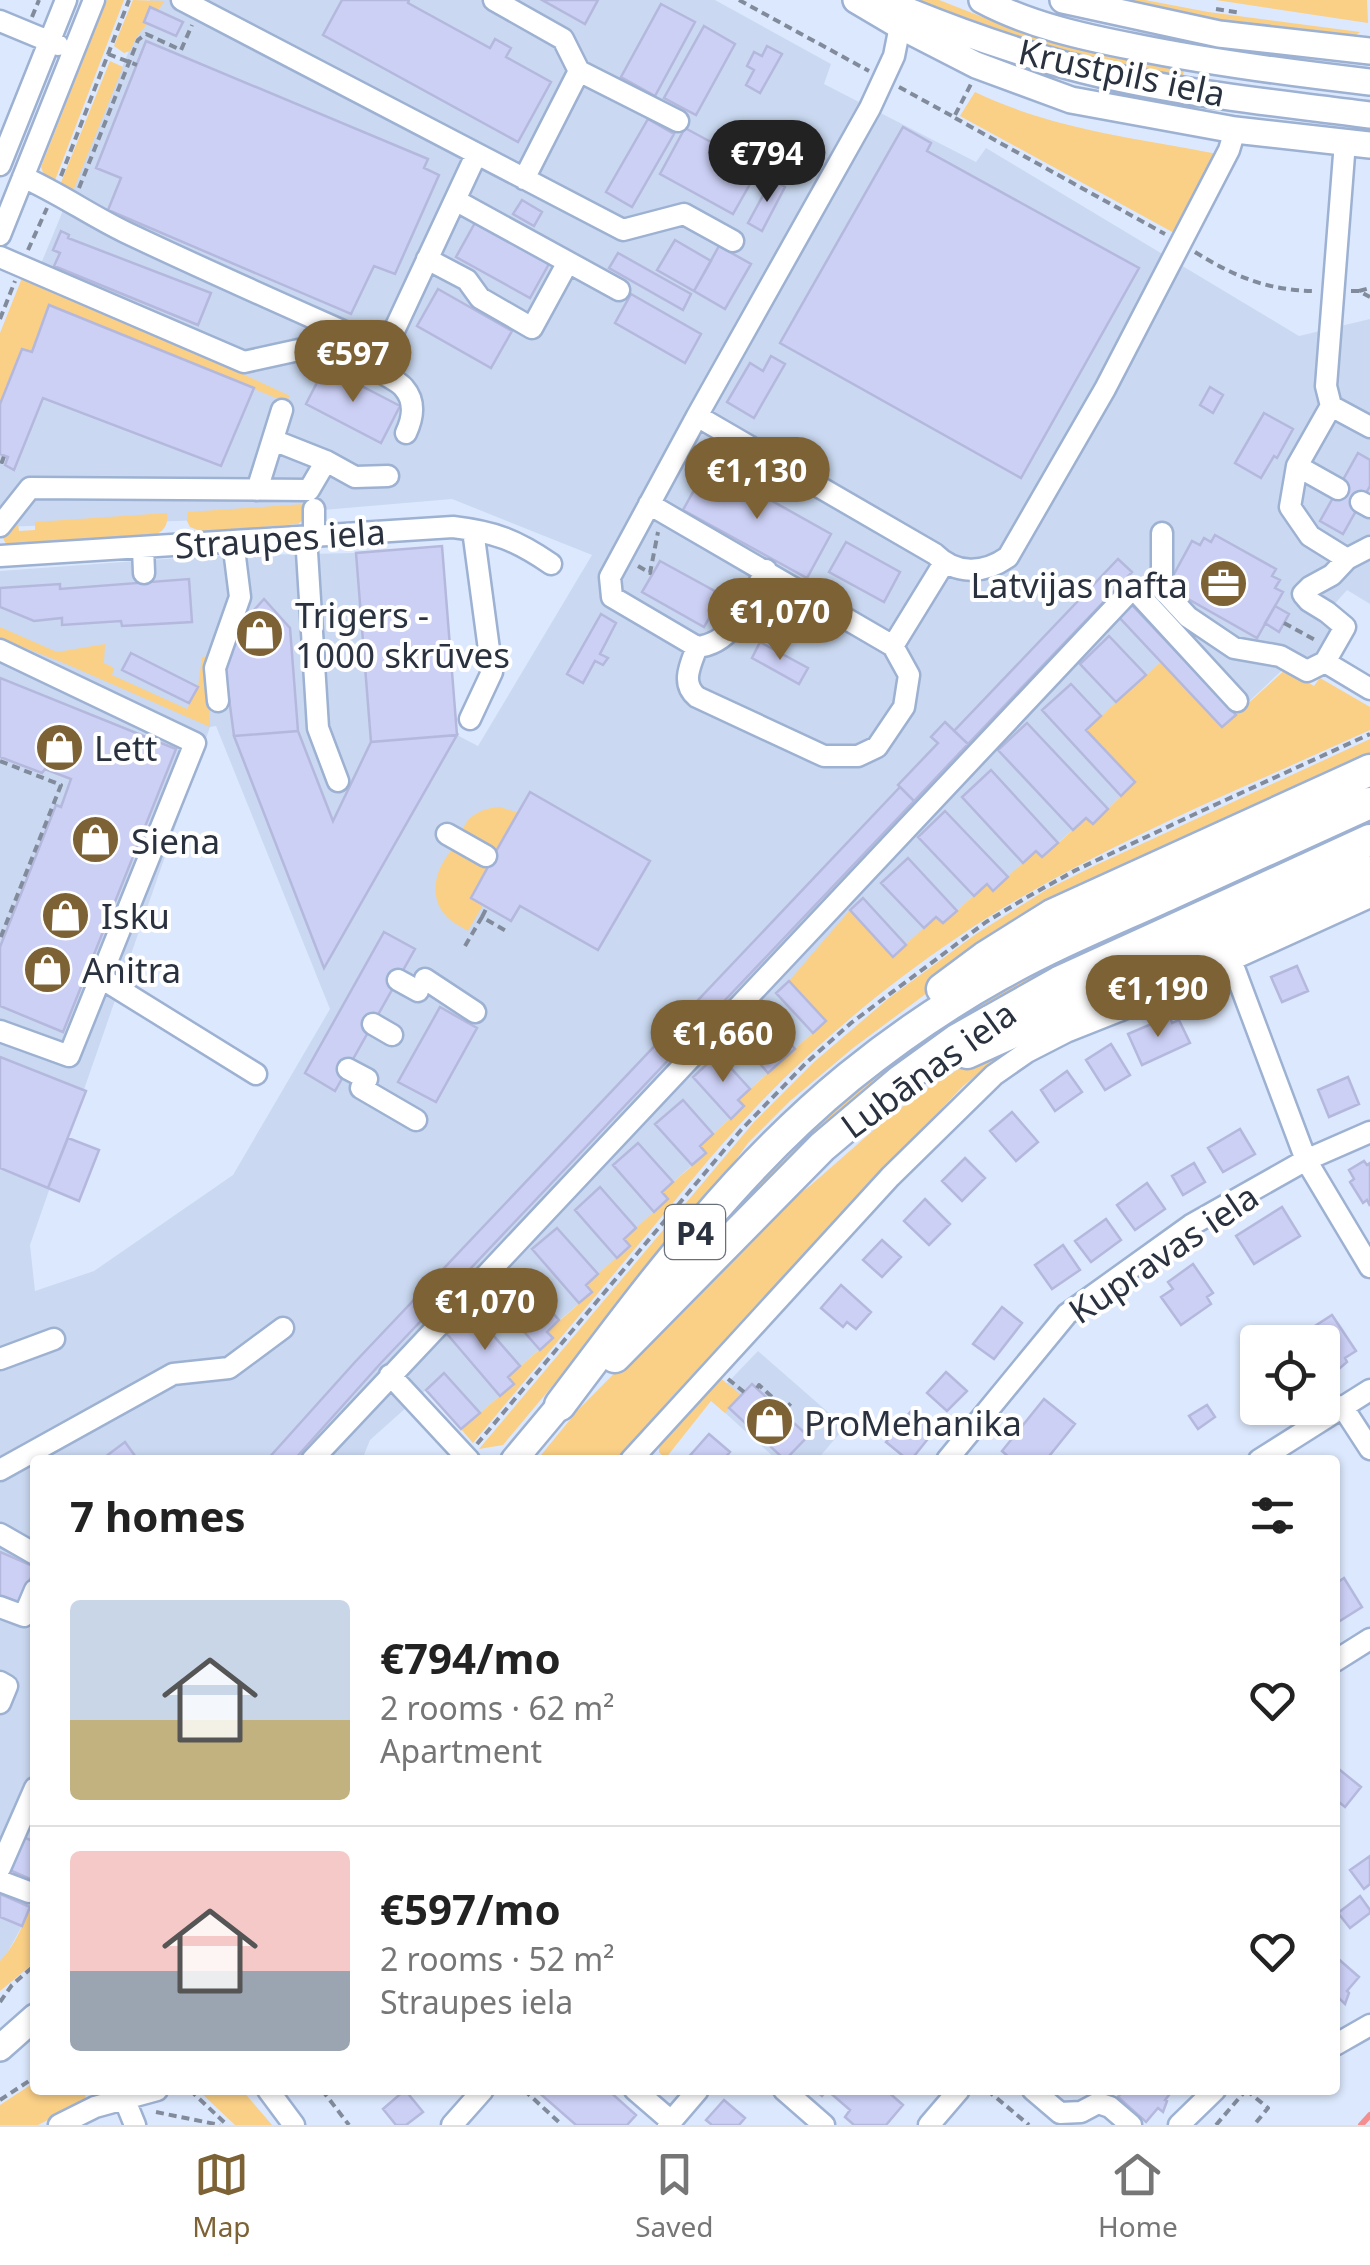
<!DOCTYPE html>
<html lang="en">
<head>
<meta charset="utf-8">
<style>
	body { margin:0; font-family:"Noto Sans",sans-serif; background:#f2f2f2; color:#222; height:100vh; display:flex; flex-direction:column; font-size:38px; white-space:nowrap }
	* { box-sizing:border-box; margin:0 }
	p { font-size:32px; color:#767676 }
	.icon { flex:none; width:55px; height:55px; fill:none; stroke:currentColor; stroke-width:2; stroke-linecap:round; stroke-linejoin:round }
	.map { position:relative; flex:1; overflow:hidden }
	.side { position:absolute; left:30px; top:1455px; width:1310px; height:640px; display:flex; flex-direction:column; background:#fff; border-radius:10px; box-shadow:0 2px 8px #0004 }
	.side>* { flex:none }
	.buttons { position:absolute; left:1240px; top:1325px; display:grid; gap:20px }
	.buttons a { display:grid; place-items:center; width:100px; height:100px; border-radius:10px; background:#fff; box-shadow:0 2px 8px #0004; font-size:50px }
	.price { position:absolute; translate:-50% -85px; padding:0 22px; border-radius:35px; background:#7c6234; color:#fff; font-size:32px; line-height:65px; filter:drop-shadow(0 2px 5px #0008) }
	.price::after { content:''; position:absolute; left:50%; top:60px; width:30px; height:22px; margin-left:-15px; background:inherit; clip-path:polygon(0 0,100% 0,50% 100%) }
	.price.current { background:#222; color:#fff }
	ul { padding:0; list-style:none }
	li { display:flex; align-items:center; gap:30px; height:250px; padding:0 40px }
	li+li { border-top:2px solid #e0e0e0 }
	li span { display:grid; place-items:center; flex:none; width:280px; height:200px; border-radius:10px; color:#555 }
	li>.icon { margin-inline-start:auto }
	span .icon { width:120px; height:120px; fill:#fffc; stroke-width:1 }
	li b { font-size:42px }
	h2 { display:flex; justify-content:space-between; align-items:center; height:120px; padding:0 40px; font-size:42px }
	.tabs { display:flex; justify-content:space-around; align-items:center; height:140px; border-top:2px solid #e0e0e0; background:#fff; font-size:28px; color:#767676 }
	.tabs a { display:grid; justify-items:center; gap:5px }
	.tabs .current { color:#7c6234 }
	.map>svg:first-child { display:block }
	.built { fill:#cad9f1; fill-rule:evenodd }
	.green { fill:#facf86 }
	.lines { fill:none; stroke-linecap:round; stroke-linejoin:round }
	.stream { stroke:#f58f8f; stroke-width:6 }
	.building { fill:#ccd0f5; stroke:#b4b8dd; stroke-width:2.5 }
	.minor-casing { stroke:#9db1d2; stroke-width:25 }
	.major-casing { stroke:#9db1d2; stroke-width:30 }
	.highway-casing { stroke:#9db1d2; stroke-width:35 }
	.path { stroke:#818b9c; stroke-width:4; stroke-dasharray:8 5; stroke-linecap:butt }
	.minor { stroke:#fff; stroke-width:20 }
	.major { stroke:#fff; stroke-width:25 }
	.highway { stroke:#fff; stroke-width:30 }
	.labels { text-anchor:middle; dominant-baseline:central; stroke-width:8; stroke-linejoin:round; paint-order:stroke }
	.shield { fill:#fff; stroke:#6a7079; stroke-width:2.5 }
	.shield-label { font-size:32px; font-weight:bold; fill:#2a323f }
	.street-label { font-size:35px; fill:#2a323f; stroke:#fff }
	.poi-label { font-size:35px; fill:#2a323f; stroke:#fff; text-anchor:start }
</style>
</head>
<body>
<div class="map">
<svg width="1370" height="2125" viewBox="0 0 1370 2125">
	<rect width="100%" height="100%" fill="#dce8fd"/>
	<!-- built -->
	<path class="built" d="M150,0H715L831,64L824,84L976,162L986,148L1299,336L1370,319V604L1347,590L1324,616L1330,629L1326,647L1316,656L1296,657L1222,727L1160,662L1135,782L1093,824L1086,818L1042,857L1036,851L993,891L986,885L943,923L937,917L893,957L849,911L826,1021L739,1099L744,1106L700,1146L706,1153L662,1192L668,1199L625,1239L630,1246L586,1285L592,1292L547,1331L553,1338L508,1377L514,1384L461,1429L426,1390L370,1440L362,1460H35V1895L22,1926L5,1957L0,1961V571L206,556L356,553L442,546L457,735L478,746L592,555L452,499L206,520L0,527V363ZM216,726L330,1009L233,1175L94,1271L35,1291L30,1245L210,727Z
		M758,1351L845,1427L817,1460H777L711,1400Z"/>
	<!-- green -->
	<path class="green" d="M107,0H124L54,183L45,178L41,167Z
		M133,0L165,1L136,38L130,51L124,53L114,46Z
		M917,0H939L985,18L1063,42L1184,68L1183,78L1062,52Z
		M1127,0H1145L1208,12L1360,32L1352,38L1208,20L1131,6Z
		M1216,0H1367L1368,23Z
		M110,61L123,67L73,191L60,185Z
		M975,92C1051,129 1136,138 1218,154L1176,234L960,116Z
		M24,273L290,396L286,402L49,305L32,352L22,349L0,404V333Z
		M305,504L303,520L298,524L203,532L190,527L187,521L188,512Z
		M167,513C168,523 166,529 157,534L7,546L2,536L15,522L18,524L19,531L35,530V522Z
		M0,627L57,652L105,644L104,663L114,668L112,675L187,709L198,687L202,657L208,656L210,727L66,664L0,638Z
		M1161,662L1222,727L1286,669L1314,686L1320,678L1370,707V730C1230,794 1085,851 958,937C885,986 816,1044 756,1107C712,1153 674,1203 633,1251C580,1315 526,1379 473,1443L461,1429L513,1385L508,1377L552,1339L547,1332L592,1292L586,1285L629,1246L624,1239L667,1200L662,1192L706,1154L700,1146L743,1107L738,1100L825,1022L789,981L850,910L893,956L936,917L943,923L987,884L993,890L1036,851L1043,857L1086,818L1093,824L1135,782L1086,730Z
		M1370,739V759L958,970L853,1048L790,1101L748,1143L700,1209L503,1445L479,1449L754,1122L814,1062L889,998L976,934L1046,890L1096,865Z
		M500,807L519,813L495,853L462,833C466,815 483,808 500,807Z
		M1370,817V827L1078,960L731,1221L685,1264L772,1166L835,1106L929,1034L1025,976Z
		M455,847L489,865L471,897L483,905L468,931C462,927 453,923 448,918C426,897 436,865 455,847Z
		M987,1051L1003,1053L962,1087L669,1400L618,1460H537L578,1410L767,1219L811,1185L884,1121L919,1094Z
		M719,1377L741,1395L725,1413L711,1401L665,1459L659,1452V1444Z
		M35,1895V1962L0,1991V1961C17,1944 26,1917 35,1895Z
		M35,2082V2090H86L85,2101L38,2125H0V2105Z
		M198,2090H242L272,2125H235Z"/>
	<g class="lines">
		<!-- stream -->
		<path class="stream" d="M1361,2125L1370,2115"/>
	</g>
	<!-- building -->
	<path class="building" d="M342,0H409L408,3L490,48L495,39L511,48L506,57L551,82L518,142L323,35Z
		M542,0H598L585,24Z
		M661,4L695,22L655,96L621,77Z
		M150,7L183,22L176,36L144,22Z
		M704,26L735,44L696,115L664,98Z
		M146,41L428,159L424,168L439,175L395,274L374,266L351,314L108,210L121,178L96,168Z
		M767,46L782,54L760,93L746,85L754,70L747,66L754,52L762,56Z
		M648,119L674,134L632,207L606,192Z
		M903,127L931,143L927,151L1139,268L1021,478L780,343Z
		M685,128L759,168L733,214L660,174Z
		M772,179L785,187L762,231L748,223Z
		M522,200L542,212L534,226L513,214Z
		M476,221L550,262L530,298L456,257Z
		M61,231L69,235L68,238L211,293L198,325L54,266L60,253L53,250Z
		M675,240L711,261L694,291L657,270Z
		M719,246L751,264L725,309L694,291Z
		M618,253L691,294L683,310L609,268Z
		M438,289L512,331L491,368L417,326Z
		M631,294L701,334L685,363L615,323Z
		M49,305L254,388L221,466L43,398L14,470L5,465L8,457L0,454V404L22,349L32,352Z
		M771,356L785,364L754,418L727,402L750,363L763,371Z
		M325,367L400,406L381,443L306,404Z
		M1210,387L1223,395L1213,413L1200,405Z
		M1264,413L1293,429L1277,458L1274,456L1261,478L1235,463Z
		M1358,453L1370,460V486L1343,534L1320,521Z
		M708,465L831,534L807,578L683,510Z
		M1215,535L1276,569L1272,576L1280,580L1275,588L1283,592L1257,638L1167,587L1192,541L1200,545L1204,538L1211,542Z
		M846,542L900,572L884,602L829,572Z
		M442,546L457,735L371,742L356,553Z
		M1118,559L1132,572L968,744L954,731Z
		M660,561L722,595L704,627L642,592Z
		M189,579L192,622L122,626L121,621L62,625V618L34,621L0,607V588L60,584V589Z
		M264,599L290,628L298,731L234,736L225,668L235,631Z
		M1130,603L1236,715L1222,727L1117,615Z
		M1275,606L1289,614L1279,632L1265,623Z
		M601,614L616,623L600,654L608,658L603,665L595,661L583,683L567,674Z
		M1109,636L1146,675L1116,702L1080,664Z
		M760,642L808,668L799,684L752,658Z
		M131,653L198,687L189,703L122,670Z
		M0,678L176,749L63,1032L0,1006V947L56,805L61,807L71,779L45,769L42,773L0,757Z
		M1071,684L1101,716L1086,730L1135,782L1121,796L1042,710Z
		M945,722L968,744L914,801L898,785L938,743L931,737Z
		M1027,723L1108,809L1093,824L1086,818L1073,830L998,750Z
		M298,731L333,821L371,742L457,735L324,968L234,736Z
		M991,770L1058,843L1042,857L1036,851L1023,863L962,797Z
		M900,787L914,801L380,1364L294,1460H267L355,1362Z
		M530,792L650,861L598,950L520,906L511,921L471,898L489,865L486,862L495,853Z
		M945,811L1008,877L993,891L987,884L974,896L918,837Z
		M908,858L957,911L943,923L936,917L924,928L881,883Z
		M863,898L906,945L893,957L850,910Z
		M384,932L415,949L335,1091L305,1073Z
		M1297,966L1308,991L1282,1002L1271,977Z
		M789,981L826,1021L813,1033L776,993Z
		M440,1007L477,1028L436,1102L398,1082Z
		M759,1008L795,1049L768,1073L732,1032Z
		M1170,1016L1172,1023L1179,1020L1190,1043L1142,1065L1128,1034Z
		M1111,1044L1130,1075L1105,1090L1086,1060Z
		M718,1054L750,1089L738,1100L744,1106L731,1119L693,1077Z
		M0,1057L86,1091L48,1188L0,1168Z
		M1067,1071L1082,1092L1055,1111L1041,1090Z
		M1348,1077L1359,1104L1329,1117L1318,1090Z
		M683,1100L713,1134L700,1146L706,1153L692,1165L655,1124Z
		M1012,1112L1038,1142L1016,1161L990,1131Z
		M1240,1129L1255,1154L1223,1172L1208,1148Z
		M68,1138L99,1150L79,1201L48,1188Z
		M638,1143L673,1182L662,1192L668,1199L654,1212L613,1165Z
		M965,1158L985,1178L962,1201L942,1181Z
		M1364,1161L1367,1165L1370,1163V1206L1367,1200L1363,1203L1350,1182L1354,1179L1349,1170Z
		M1194,1163L1205,1182L1183,1195L1172,1176Z
		M1147,1183L1165,1209L1135,1230L1117,1205Z
		M600,1187L636,1228L624,1239L630,1246L617,1258L575,1210Z
		M925,1199L950,1224L929,1245L904,1221Z
		M1282,1207L1300,1236L1254,1264L1236,1236Z
		M1106,1219L1121,1240L1091,1262L1075,1241Z
		M557,1228L598,1274L586,1285L592,1292L579,1303L532,1249Z
		M882,1240L901,1257L882,1277L863,1260Z
		M1063,1245L1080,1270L1052,1289L1035,1265Z
		M1193,1264L1213,1293L1207,1297L1211,1304L1181,1325L1161,1297L1173,1289L1168,1282Z
		M517,1273L559,1320L547,1332L553,1338L540,1350L492,1295Z
		M841,1285L871,1312L856,1329L847,1322L843,1327L821,1308Z
		M1002,1307L1022,1323L994,1359L973,1344Z
		M473,1312L520,1366L508,1377L514,1384L500,1396L447,1334Z
		M1332,1315L1356,1351L1345,1358L1347,1362L1333,1374L1336,1380L1322,1388V1342H1313L1309,1336L1317,1330L1315,1326Z
		M946,1372L967,1391L947,1411L927,1393Z
		M444,1373L480,1413L461,1429L426,1390Z
		M752,1384L808,1436L785,1460L729,1408Z
		M1044,1399L1075,1424L1046,1460H1012L1002,1451Z
		M1207,1405L1215,1417L1198,1429L1189,1416Z
		M911,1411L935,1430L911,1460H908L886,1442Z
		M709,1434L730,1452L723,1460H686Z
		M125,1442L138,1460H101Z
		M0,1552L35,1567L20,1606L0,1597Z
		M1344,1578L1362,1607L1335,1624V1584Z
		M1335,1766L1361,1787L1345,1807L1335,1799Z
		M21,1836L35,1842V1881L7,1869Z
		M1370,1856V1884L1364,1889L1350,1870Z
		M0,1894L30,1907L22,1926L0,1917Z
		M1360,1896L1370,1910V1913L1350,1928L1338,1913Z
		M1335,1956L1359,1977L1347,1991L1349,1993L1345,2004L1340,1999L1335,2005Z
		M405,2090L423,2112L406,2125H396L383,2109Z
		M536,2090H608L636,2115L627,2125H576Z
		M815,2090H886L903,2105L886,2125H854L845,2117L850,2110L827,2090L822,2096Z
		M1124,2090H1173L1165,2100L1167,2101L1163,2112L1158,2108L1146,2122L1118,2097Z
		M724,2100L745,2118L739,2125H712L706,2120Z"/>
	<g class="lines">
		<defs>
			<path id="minor" d="M182,0L623,230L684,214L733,241
				M494,0L563,39L579,71
				M0,21L58,45
				M900,26L894,56L870,108L697,416L935,554C956,575 984,574 1008,557L1105,389L1229,150L1235,130
				M1345,142L1326,386L1331,406L1370,427
				M0,165L66,0
				M23,177C59,193 90,215 125,232C211,273 298,311 385,350L476,155
				M524,179L579,71L678,121
				M455,200L619,290
				M0,235L94,0
				M0,257L244,362L326,344C340,352 397,378 404,388C416,402 413,418 406,433
				M427,259L467,280L480,298L532,328L568,262
				M1331,406L1297,466L1290,507L1310,536L1347,559L1370,547
				M697,416L610,577L612,597L697,647C735,644 750,599 766,570
				M273,440L326,461L355,477L388,476
				M1297,466L1338,489
				M257,490L282,410
				M1361,502L1370,507
				M649,504L893,646L909,675L904,707L877,747L858,756H824L697,697C680,683 691,664 697,647
				M314,509V536
				M0,526L30,488L309,490L326,461
				M1162,533V589L1188,617L1234,648L1280,656L1307,671L1325,662
				M306,536L318,728L338,781
				M143,547L144,573
				M0,556L453,527C495,532 516,540 551,564
				M1347,559L1332,575L1310,587L1303,594L1309,601L1327,612L1345,627L1325,662L1370,689
				M776,634L800,590
				M893,646L944,563
				M0,650L195,743L69,1056L0,1031
				M218,701L215,668L240,597L233,541
				M470,719L492,672L473,530
				M447,834L486,856
				M1231,960L1306,1160L1370,1267
				M101,978L256,1074
				M425,979L475,1012
				M398,980L418,991
				M373,1024L392,1035
				M348,1069L367,1079
				M361,1088L416,1120
				M0,1359L54,1339
				M390,1375L469,1460
				M1342,1406L1370,1449
				M312,1460L1133,588L1237,701
				M631,1460L890,1177L994,1075L1027,1052L1066,1032L1119,1011L1370,897
				M947,1460L1067,1314L1191,1225L1306,1160L1370,1132
				M1259,1460L1370,1390
				M0,1470L173,1374L229,1368L283,1328
				M0,1534L35,1554
				M0,1607L24,1616L35,1590
				M1335,1661L1370,1639
				M0,1682L7,1686L0,1703
				M0,1868L35,1788
				M0,1881L29,1892
				M1335,2045L1370,2025
				M268,2090L294,2125
				M635,2090L671,2121
				M784,2090L824,2125
				M1033,2090L1060,2113L1081,2112L1098,2103L1110,2107L1131,2125
				M124,2098L135,2125
				M59,2125L95,2107L157,2090
				M452,2125L483,2090
				M668,2125L698,2090
				M929,2125L959,2090
				M1179,2125L1215,2090"/>
			<path id="major" d="M856,0L900,26L976,65L1071,100L1235,130L1370,145
				M882,0C938,24 996,45 1054,62C1157,92 1265,101 1370,115
				M982,0C1029,25 1083,37 1135,47C1213,63 1291,73 1370,82
				M1063,0L1219,34L1370,51
				M514,1460L560,1405
				M0,2048L35,2017"/>
			<path id="highway" d="M942,989L985,957L1052,915L1370,770
				M967,1053L1370,872
				M615,1357L822,1147L900,1081L958,1039L1059,982L1370,840
				M560,1405C648,1288 735,1170 849,1077C896,1039 947,1004 999,975C1054,944 1113,920 1170,894C1237,864 1303,833 1370,803"/>
		</defs>
		<!-- minor casing -->
		<use href="#minor" class="minor-casing"/>
		<!-- major casing -->
		<use href="#major" class="major-casing"/>
		<!-- highway casing -->
		<use href="#highway" class="highway-casing"/>
		<!-- path -->
		<path class="path" d="M739,0L869,71
			M1216,9L1241,13
			M32,17L39,0
			M108,54L137,65
			M899,87L954,117L971,84
			M955,118L1165,234
			M61,176L129,0
			M79,188L138,40L146,34L181,50L192,25
			M28,250L47,208
			M1195,252C1235,277 1269,291 1317,291
			M1351,291H1359L1370,297
			M1359,291L1370,288
			M0,319L15,281
			M0,461L2,462L4,456
			M638,566L650,573L658,532
			M1284,623L1315,640
			M0,761L61,785L0,939
			M482,917L487,907
			M465,946L482,917L508,932
			M728,1379L744,1392
			M757,1388L759,1385L785,1409L792,1402
			M477,1444L741,1130L806,1063L851,1023L986,922L1029,896L1076,870L1195,814L1370,734
			M0,2002L12,1985L35,1965
			M190,2090L227,2125
			M322,2090L349,2125
			M524,2090L562,2125
			M987,2090L1029,2125
			M1246,2090L1268,2108L1254,2125
			M0,2100L35,2077
			M156,2112L220,2125
			M1216,2125L1246,2090"/>
		<!-- minor -->
		<use href="#minor" class="minor"/>
		<!-- major -->
		<use href="#major" class="major"/>
		<!-- highway -->
		<use href="#highway" class="highway"/>
	</g>
	<!-- icons -->
	<defs>
		<symbol id="office-disc" viewBox="-11 -11 22 22"><circle r="9.5" fill="#7c6234" stroke="#fff"/><path d="M-6-3h4V-5.5h4V-3h4V5H-6ZM-1-4.5V-3h2v-1.5ZM-6 0V1H6V0Z" fill="#fff"/></symbol>
		<symbol id="shop-disc" viewBox="-11 -11 22 22"><circle r="9.5" fill="#7c6234" stroke="#fff"/><path d="M-5-2.5h2.3a2.7 3.5 0 0 1 5.4 0H5L5.5 6h-11ZM-1.5-2.5h3a1.5 2.3 0 0 0-3 0Z" fill="#fff"/></symbol>
	</defs>
	<g fill-rule="evenodd">
		<use href="#office-disc" x="1196" y="556" width="55" height="55"/>
		<use href="#shop-disc" x="232" y="606" width="55" height="55"/>
		<use href="#shop-disc" x="32" y="720" width="55" height="55"/>
		<use href="#shop-disc" x="68" y="812" width="55" height="55"/>
		<use href="#shop-disc" x="38" y="888" width="55" height="55"/>
		<use href="#shop-disc" x="20" y="942" width="55" height="55"/>
		<use href="#shop-disc" x="742" y="1394" width="55" height="55"/>
	</g>
	<g class="labels">
		<!-- shield labels -->
		<rect class="shield" x="665" y="1205" width="60" height="54" rx="8"/>
		<g class="shield-label">
			<text x="695" y="1232">P4</text>
		</g>
		<!-- street labels -->
		<g class="street-label">
			<text transform="translate(1122 72) rotate(12)">Krustpils iela</text>
			<text transform="translate(280 538) rotate(-4)">Straupes iela</text>
			<text transform="translate(928 1069) rotate(-36)">Lubānas iela</text>
			<text transform="translate(1163 1253) rotate(-34)">Kupravas iela</text>
		</g>
		<!-- poi labels -->
		<g class="poi-label">
			<text x="1188" y="584" text-anchor="end">Latvijas nafta</text>
			<text x="295" y="614">Trigers -<tspan x="295" dy="40">1000 skrūves</tspan></text>
			<text x="94" y="747">Lett</text>
			<text x="131" y="840">Siena</text>
			<text x="101" y="915">Isku</text>
			<text x="82" y="969">Anitra</text>
			<text x="804" y="1422">ProMehanika</text>
		</g>
	</g>
</svg>
<div class="buttons">
<a><svg class="icon" aria-label="locate" viewBox="0 0 24 24"><circle cx="12" cy="12" r="6"/><path d="M12 2v4M12 18v4M2 12h4M18 12h4"/></svg></a>
</div>
<b class="price current" style="left:767px;top:205px">€794</b>
<b class="price" style="left:353px;top:405px">€597</b>
<b class="price" style="left:757px;top:522px">€1,130</b>
<b class="price" style="left:780px;top:663px">€1,070</b>
<b class="price" style="left:1158px;top:1040px">€1,190</b>
<b class="price" style="left:723px;top:1085px">€1,660</b>
<b class="price" style="left:485px;top:1353px">€1,070</b>
<section class="side">
<h2>7 homes<svg class="icon" aria-label="filters" viewBox="0 0 24 24"><path d="M4 7h16M4 17h16"/><circle cx="9" cy="7" r="2"/><circle cx="15" cy="17" r="2"/></svg></h2>
<ul>
<li><span style="background:linear-gradient(#c9d6e8 60%,#c2b280 0)"><svg class="icon" aria-label="home" viewBox="0 0 24 24"><path d="M3 11l9-7 9 7M6 9v11h12V9"/></svg></span><div><b>€794/mo</b><p>2 rooms · 62 m²</p><p>Apartment</p></div><svg class="icon" aria-label="heart" viewBox="0 0 24 24"><path d="M12 20l-8-8c-3-5 5-10 8-4 3-6 11-1 8 4z"/></svg></li>
<li><span style="background:linear-gradient(#f6c9c9 60%,#9aa5b1 0)"><svg class="icon" aria-label="home" viewBox="0 0 24 24"><path d="M3 11l9-7 9 7M6 9v11h12V9"/></svg></span><div><b>€597/mo</b><p>2 rooms · 52 m²</p><p>Straupes iela</p></div><svg class="icon" aria-label="heart" viewBox="0 0 24 24"><path d="M12 20l-8-8c-3-5 5-10 8-4 3-6 11-1 8 4z"/></svg></li>
</ul>
</section>
</div>
<nav class="tabs">
<a class="current"><svg class="icon" aria-label="map" viewBox="0 0 24 24"><path d="M3 6l6-2 6 2 6-2v14l-6 2-6-2-6 2zM9 4v14M15 6v14"/></svg>Map</a>
<a><svg class="icon" aria-label="saved" viewBox="0 0 24 24"><path d="M7 4h10v16l-5-4-5 4z"/></svg>Saved</a>
<a><svg class="icon" aria-label="home" viewBox="0 0 24 24"><path d="M3 11l9-7 9 7M6 9v11h12V9"/></svg>Home</a>
</nav>
</body>
</html>
